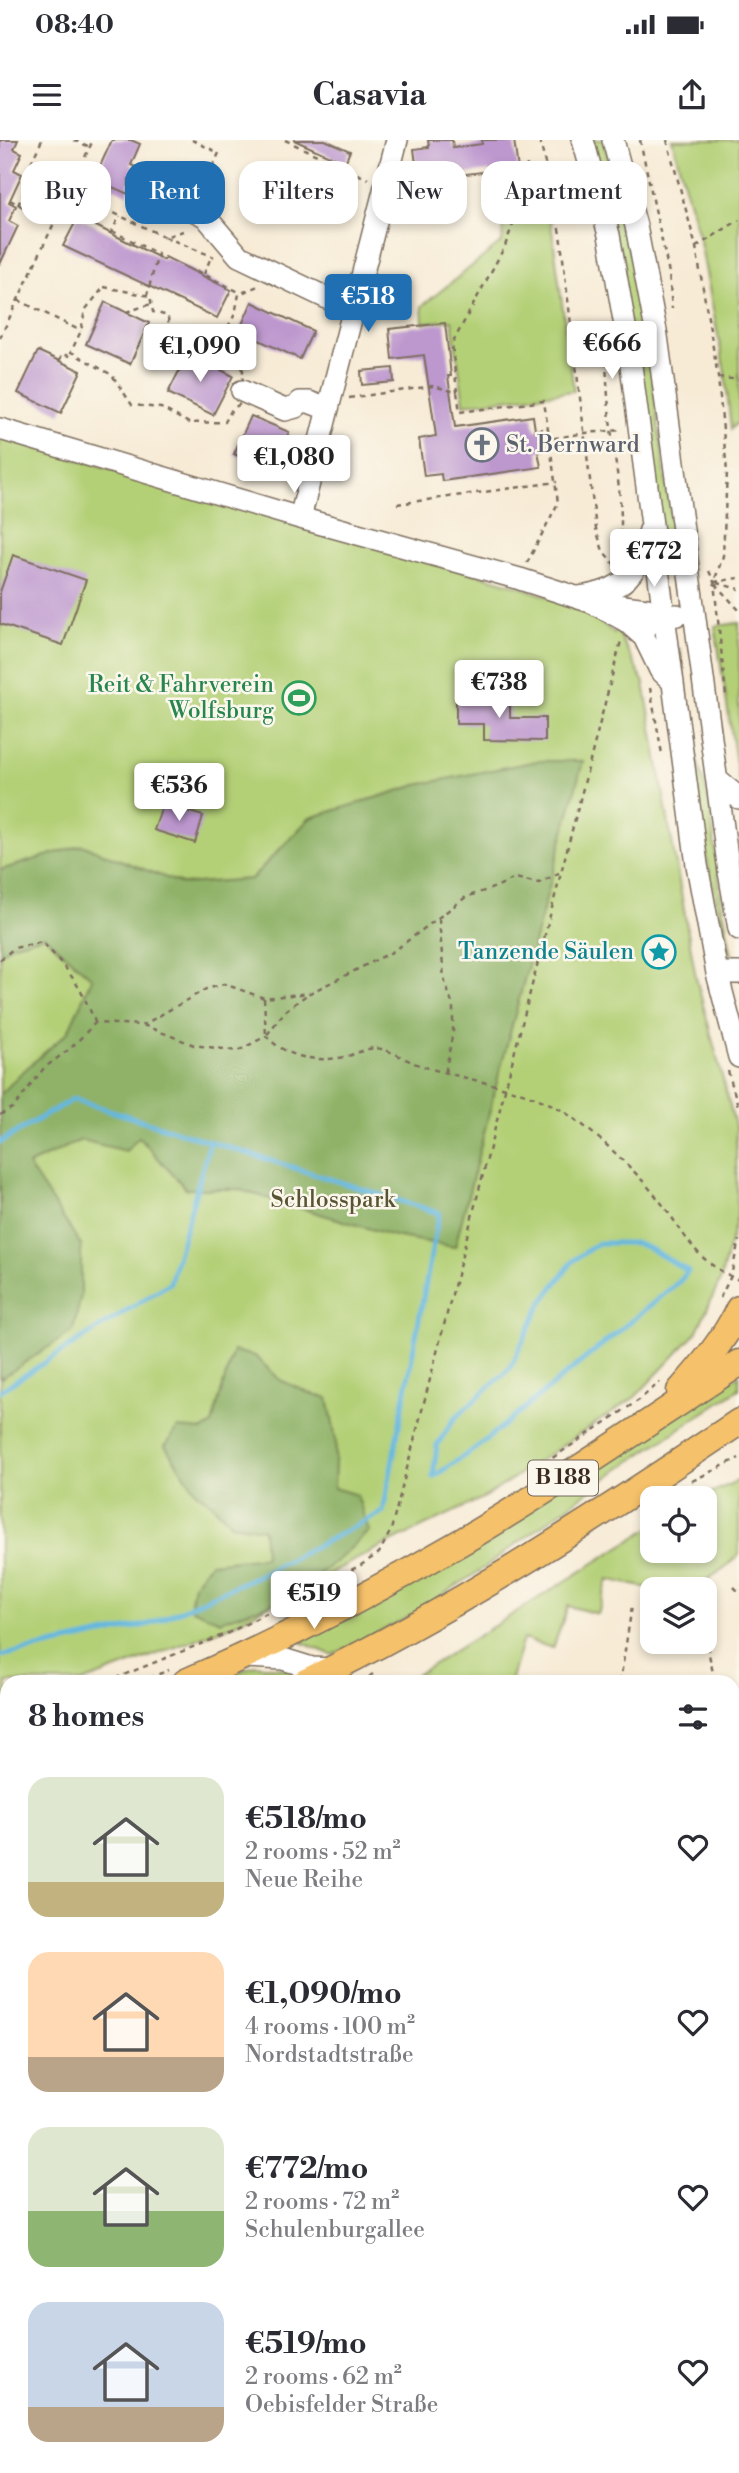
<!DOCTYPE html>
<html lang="en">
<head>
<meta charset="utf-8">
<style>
	body { margin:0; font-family:"Libre Bodoni",serif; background:#f7f7f7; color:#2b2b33; height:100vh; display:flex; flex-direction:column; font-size:26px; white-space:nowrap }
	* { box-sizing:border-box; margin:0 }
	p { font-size:23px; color:#7c7c81 }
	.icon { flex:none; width:38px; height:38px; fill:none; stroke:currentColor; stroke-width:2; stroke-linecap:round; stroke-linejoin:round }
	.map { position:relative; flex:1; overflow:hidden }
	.side { position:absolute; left:0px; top:1535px; width:740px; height:800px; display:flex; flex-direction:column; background:#fff; border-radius:21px 21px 0 0; box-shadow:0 4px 10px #0003 }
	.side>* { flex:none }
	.guide { position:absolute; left:21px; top:21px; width:698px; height:63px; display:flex; gap:14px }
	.controls { position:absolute; left:640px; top:1346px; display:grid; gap:14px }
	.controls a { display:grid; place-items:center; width:77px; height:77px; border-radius:14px; background:#fff; box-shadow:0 4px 10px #0003; font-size:35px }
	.price { position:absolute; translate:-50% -60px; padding:0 16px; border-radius:7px; background:#fff; color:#222; font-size:23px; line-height:46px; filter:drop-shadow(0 2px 4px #0008) }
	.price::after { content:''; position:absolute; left:50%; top:42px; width:21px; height:16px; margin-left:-10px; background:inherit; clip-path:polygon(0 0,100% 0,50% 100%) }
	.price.on { background:#1f6fb2; color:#fff }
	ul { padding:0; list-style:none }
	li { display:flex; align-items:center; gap:21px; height:175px; padding:0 28px }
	li span { display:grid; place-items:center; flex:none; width:196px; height:140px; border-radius:21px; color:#555 }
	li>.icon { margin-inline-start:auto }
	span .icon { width:84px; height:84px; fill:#fffc; stroke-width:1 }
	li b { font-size:30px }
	h2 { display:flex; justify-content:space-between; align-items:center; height:84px; padding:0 28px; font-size:30px }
	.tag { padding:0 24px; border-radius:21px; background:#fff; box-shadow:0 4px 10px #0003; font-size:24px; line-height:63px }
	.tag.on { background:#1f6fb2; color:#fff }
	.status { display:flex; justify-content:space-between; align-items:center; height:49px; padding:0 35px; background:#fff; direction:ltr }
	.status svg { height:19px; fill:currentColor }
	header { display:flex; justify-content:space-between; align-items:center; height:91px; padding:0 28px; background:#fff; font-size:32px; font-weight:700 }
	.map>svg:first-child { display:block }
	.green { fill:#b4d077; stroke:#787d4a; stroke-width:2 }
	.forest { fill:#8fb268; stroke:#656e43; stroke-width:2 }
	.water { fill:#64b7e0; stroke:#50707f; stroke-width:2 }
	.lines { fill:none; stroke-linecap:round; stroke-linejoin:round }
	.stream { stroke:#64b7e0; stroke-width:5 }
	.building { fill:#bd98cf }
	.minor-casing { stroke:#7d6e5e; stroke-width:24 }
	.major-casing { stroke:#7d6e5e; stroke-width:29 }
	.path { stroke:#7d6e5e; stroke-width:2.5; stroke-dasharray:5 5; stroke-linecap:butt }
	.minor { stroke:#fff; stroke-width:21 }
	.major { stroke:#f5c16b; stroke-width:26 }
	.labels { text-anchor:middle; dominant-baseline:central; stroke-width:5; stroke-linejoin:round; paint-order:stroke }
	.shield { fill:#fbf7ec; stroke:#75685c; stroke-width:2 }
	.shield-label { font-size:21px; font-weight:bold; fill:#3b2a1e }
	.worship-label { font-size:23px; fill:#5b616d; stroke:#fbf7ec; text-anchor:start }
	.leisure-label { font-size:23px; fill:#27864d; stroke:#fbf7ec; text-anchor:end }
	.culture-label { font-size:23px; fill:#0d838f; stroke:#fbf7ec; text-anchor:end }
	.park-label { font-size:23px; fill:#595434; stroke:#fbf7ec }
</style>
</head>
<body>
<div class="status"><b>08:40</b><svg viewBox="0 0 49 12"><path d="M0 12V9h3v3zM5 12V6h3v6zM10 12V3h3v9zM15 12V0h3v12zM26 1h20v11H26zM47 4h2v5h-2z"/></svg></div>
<header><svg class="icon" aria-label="menu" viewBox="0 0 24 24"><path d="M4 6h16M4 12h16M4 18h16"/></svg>Casavia<svg class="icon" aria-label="share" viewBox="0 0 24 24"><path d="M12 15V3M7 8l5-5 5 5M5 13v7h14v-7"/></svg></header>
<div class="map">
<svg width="739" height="2333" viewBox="0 0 739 2333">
	<rect width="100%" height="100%" fill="#fbf7ec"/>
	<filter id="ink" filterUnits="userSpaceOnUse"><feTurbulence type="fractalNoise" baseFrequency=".0143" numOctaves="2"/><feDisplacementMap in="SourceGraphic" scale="14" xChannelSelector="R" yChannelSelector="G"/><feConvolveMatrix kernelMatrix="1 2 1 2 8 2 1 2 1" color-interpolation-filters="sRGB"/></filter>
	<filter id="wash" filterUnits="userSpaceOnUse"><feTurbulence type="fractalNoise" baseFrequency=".00686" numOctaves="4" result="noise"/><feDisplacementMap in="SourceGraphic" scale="28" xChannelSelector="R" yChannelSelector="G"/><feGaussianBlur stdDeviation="1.57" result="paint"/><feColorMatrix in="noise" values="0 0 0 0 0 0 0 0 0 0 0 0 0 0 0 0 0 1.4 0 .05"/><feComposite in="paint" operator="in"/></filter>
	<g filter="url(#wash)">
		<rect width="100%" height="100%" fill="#f7ebd6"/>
		<!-- green -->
		<path class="green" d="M592,0H603L627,88L647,198L678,432L668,433Z
			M672,0H739V281L731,289L725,232L699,96Z
			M547,54L574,251L464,264L452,180L423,183L422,166L502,102L506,60Z
			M0,297L518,446L591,472L614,494L616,488L644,543L696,838L736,989L737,1076L720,1141L696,1193L635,1257L485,1357L370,1412L226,1488L83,1542H7V1567L0,1568Z
			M739,483V643L715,486Z
			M677,509H680L694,610L709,660L722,764L733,821H731L705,712Z
			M739,1235V1249L619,1329L481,1430L405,1479L332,1515L301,1502Z
			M739,1340V1414C697,1459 662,1453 608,1439L598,1474L568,1466L553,1508L523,1499L510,1542H405L653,1386V1410H705V1358H700Z
			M255,1525L304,1531L281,1542H216Z
			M733,2210L739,2212V2333H482L484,2328H733Z
			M0,2269L7,2281V2328H45L47,2333H0Z"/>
		<!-- forest -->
		<path class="forest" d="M537,621H583L499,934L455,1107L394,1096L237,1049H186L139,997L126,1011L81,1000L28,1025L81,1105V1156L73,1191L0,1239V955L18,936L68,892L92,838L44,796L11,805L0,814V730L82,705L182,744L251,739L310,678L417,645Z
			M233,1211L255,1216L280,1240L309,1253L328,1258L336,1300L334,1348L357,1355L369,1391L338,1420L283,1460L220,1481L190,1468L194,1444L210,1423L265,1417L263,1389L231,1384L210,1362L197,1353L165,1306L178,1288L203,1290L212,1284Z"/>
		<!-- water -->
		<path class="water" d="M0,1996L7,2008V2281L0,2269Z
			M45,2328H199L203,2333H47Z"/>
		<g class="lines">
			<!-- stream -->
			<path class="stream" d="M0,1002L73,959L439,1073L383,1372L266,1432L150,1484L0,1516
				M598,1103H636L652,1110L688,1131L680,1141L476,1308L433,1337L437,1305L455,1278L510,1228L542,1162L573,1121Z
				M0,1251L170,1143L210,1002"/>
		</g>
		<g id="blocks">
			<!-- building -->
			<path class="building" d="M0,0H18L14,9L22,13L14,30L22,34L9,62L16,66L9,81L18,86L0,124Z
				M112,0H131L140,4L131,25L140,29L129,39L128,54L94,39Z
				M294,0H325L350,11L345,23Z
				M428,0H452L453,8L482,4V0H514L521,51L493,55L490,31L418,40L414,9L429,7Z
				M78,77L164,120L165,117L231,150L217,178L63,106Z
				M105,162L149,183L130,224L86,204Z
				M252,162L313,191L300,219L239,191Z
				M445,183L451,236H448L455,287L533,276L535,290L542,289L545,310L538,311L541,327L442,341L441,334L424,336L419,299L436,296L424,215L392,219L389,189Z
				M38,211L81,231L61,273L18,253Z
				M188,213L233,236L213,275L168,253Z
				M393,228L394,242L362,245L361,231Z
				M251,276L289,292L272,331L234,314Z
				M13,415L86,440L63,505L0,484V452Z
				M456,557L510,558V578H545V601L484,600V584H456Z
				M163,664L203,676L195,703L154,690Z"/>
		</g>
	</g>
	<g filter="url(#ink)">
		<use href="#blocks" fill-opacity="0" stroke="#7d6e5e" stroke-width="2"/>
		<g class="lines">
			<defs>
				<path id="minor" d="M583,0L609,95L628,203L697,725L717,833L739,917
					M613,0L636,86L657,196L729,732L739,789
					M141,44L205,76L239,116L352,170
					M242,251L285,270L296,267L300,262H309L327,269
					M0,289L300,378L520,439L591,462L626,481L649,484L664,477L677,475
					M300,378L397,0
					M579,457C626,451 637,434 650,390
					M600,463L647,469L664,477
					M626,481L644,497L660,530L673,542
					M717,640L739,658
					M717,833H739
					M245,1517L283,1519L312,1528L332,1529
					M733,1719L739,1718
					M733,1934L739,1933"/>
				<path id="major" d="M680,1251C703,1225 724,1200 739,1169
					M186,1542C280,1501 372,1454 461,1402C556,1346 647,1283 739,1223
					M306,1542C457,1469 599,1376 739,1282
					M0,1606L7,1604
					M0,1656L7,1654"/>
			</defs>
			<!-- minor casing -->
			<use href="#minor" class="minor-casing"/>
			<!-- major casing -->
			<use href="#major" class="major-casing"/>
			<!-- path -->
			<path class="path" d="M74,0L90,7
				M192,0L219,13L202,52
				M285,0L368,39
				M540,0L560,94L596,389L603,411L615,425
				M640,0L669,133L672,169
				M667,0L696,107L718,237L727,332L723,416L714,442
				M35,33L71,49
				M69,52L165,97L183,91L185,87
				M10,60L53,83
				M18,65L34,32L28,29L42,0
				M112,91L158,114L147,155
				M110,94L120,76
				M165,97L214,117
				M696,107L739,80
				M197,131L241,153
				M204,134L211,117
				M104,147L150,156L153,172L168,176L170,207L198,190L212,198L235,194L233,221L243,230L242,251L245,261L232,269L225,282L189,283L161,268L132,265L112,235L71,212L81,191L85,170Z
				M18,160L81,191
				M126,172L151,164
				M605,191C606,223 607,255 611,288C616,331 626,374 618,417
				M223,196L235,174L239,154L258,146
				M0,198L93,0
				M59,221L63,214L69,216L71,212
				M210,224L233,220
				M718,237L739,240
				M457,252L452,204L505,106L525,50L527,23
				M349,258L433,246L457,252L460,272L544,261L558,363L527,423
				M544,300L585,293L622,290
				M397,364L557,342
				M709,431L714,442L726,556
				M714,442L739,438
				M717,443L739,449
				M715,444L739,470
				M650,548L662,614
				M439,779L444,839L453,866V891L445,934
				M0,820L14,808L42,802C70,831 80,845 95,882
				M264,858L266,896L286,870L308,854
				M143,885L194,905L238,911L266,896C286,917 315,923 344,917C354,915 364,909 374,908C386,908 403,918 414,923C460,940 512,944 556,967C587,984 632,1027 655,1055C686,1092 690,1119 739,1140
				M728,931L739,969
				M0,975L14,967L44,928L71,908L95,883L143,885L206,849L224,844L264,858L310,853L394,811L466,757L496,747L515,738L539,743L561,732
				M720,1158L731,1136L739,1100
				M536,1329L639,1260L660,1242
				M692,1341L739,1318
				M734,1447L739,1452
				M705,1496L715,1542
				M106,1542L228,1493L361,1425L379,1413L391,1390L621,501
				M140,1542L169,1530
				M361,1542L373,1534
				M620,1542L632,1466
				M0,1576L7,1575
				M733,1628L739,1654
				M0,1692L7,1695
				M0,1817L7,1824
				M0,1861L7,1868
				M0,1885L7,1875
				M0,1908L7,1914
				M0,1950L7,1947
				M733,1955L739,1954
				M0,1986L7,1998
				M733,2121H739
				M204,2328L208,2333
				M247,2328L251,2333
				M429,2328L437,2333
				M256,2333L272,2328
				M309,2333L311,2328
				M329,2333L343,2328
				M439,2333L442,2328"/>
			<!-- minor -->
			<use href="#minor" class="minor"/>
			<!-- major -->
			<use href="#major" class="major"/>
		</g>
	</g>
	<!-- icons -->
	<defs>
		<symbol id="church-ring" viewBox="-11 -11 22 22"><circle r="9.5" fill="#fbf7ec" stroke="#6b7280" stroke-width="1.5"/><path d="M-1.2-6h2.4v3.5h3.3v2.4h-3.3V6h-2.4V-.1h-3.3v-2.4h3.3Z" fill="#6b7280"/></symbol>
		<symbol id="stadium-ring" viewBox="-11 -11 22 22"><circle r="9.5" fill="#fbf7ec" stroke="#2e9e5b" stroke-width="1.5"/><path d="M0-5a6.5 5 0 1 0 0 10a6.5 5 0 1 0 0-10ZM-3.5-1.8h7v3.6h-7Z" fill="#2e9e5b"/></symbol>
		<symbol id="sight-ring" viewBox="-11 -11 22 22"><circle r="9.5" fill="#fbf7ec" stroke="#0f9aa8" stroke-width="1.5"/><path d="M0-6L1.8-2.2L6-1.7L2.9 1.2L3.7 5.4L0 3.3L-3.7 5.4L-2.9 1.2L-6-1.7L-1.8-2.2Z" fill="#0f9aa8"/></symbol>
	</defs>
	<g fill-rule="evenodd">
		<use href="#church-ring" x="463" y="286" width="38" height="38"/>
		<use href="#stadium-ring" x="280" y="539" width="38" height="38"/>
		<use href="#sight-ring" x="640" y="793" width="38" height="38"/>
	</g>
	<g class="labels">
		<!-- shield labels -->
		<rect class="shield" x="528" y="1320.5" width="70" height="35" rx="5"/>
		<g class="shield-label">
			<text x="563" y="1338">B 188</text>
		</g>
		<!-- worship labels -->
		<g class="worship-label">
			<text x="506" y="305">St. Bernward</text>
		</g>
		<!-- leisure labels -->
		<g class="leisure-label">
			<text x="274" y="545">Reit &amp; Fahrverein<tspan x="274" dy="26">Wolfsburg</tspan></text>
		</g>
		<!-- culture labels -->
		<g class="culture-label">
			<text x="634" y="812">Tanzende Säulen</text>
		</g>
		<!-- park labels -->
		<g class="park-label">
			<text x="333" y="1060">Schlosspark</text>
		</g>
	</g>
</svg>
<div class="controls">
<a><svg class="icon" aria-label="locate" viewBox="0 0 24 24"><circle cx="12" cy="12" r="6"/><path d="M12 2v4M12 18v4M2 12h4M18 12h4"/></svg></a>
<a><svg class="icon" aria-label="layers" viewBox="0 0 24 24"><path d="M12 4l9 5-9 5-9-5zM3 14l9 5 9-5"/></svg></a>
</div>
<b class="price on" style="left:368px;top:194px">€518</b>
<b class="price" style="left:612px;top:241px">€666</b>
<b class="price" style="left:200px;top:244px">€1,090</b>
<b class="price" style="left:294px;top:355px">€1,080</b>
<b class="price" style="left:654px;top:449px">€772</b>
<b class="price" style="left:499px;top:580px">€738</b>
<b class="price" style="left:179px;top:683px">€536</b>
<b class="price" style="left:314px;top:1491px">€519</b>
<div class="guide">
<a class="tag">Buy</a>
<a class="tag on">Rent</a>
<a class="tag">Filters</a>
<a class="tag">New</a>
<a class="tag">Apartment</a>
</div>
<section class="side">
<h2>8 homes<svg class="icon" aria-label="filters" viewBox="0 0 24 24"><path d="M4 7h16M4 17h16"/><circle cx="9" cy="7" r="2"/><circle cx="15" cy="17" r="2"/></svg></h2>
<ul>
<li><span style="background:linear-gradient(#dfe7d0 75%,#c2b280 0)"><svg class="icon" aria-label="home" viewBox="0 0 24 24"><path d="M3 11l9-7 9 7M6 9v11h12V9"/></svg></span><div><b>€518/mo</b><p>2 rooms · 52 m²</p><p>Neue Reihe</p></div><svg class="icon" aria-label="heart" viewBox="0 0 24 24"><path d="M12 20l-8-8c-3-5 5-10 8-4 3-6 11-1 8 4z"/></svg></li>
<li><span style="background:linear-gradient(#ffd9b3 75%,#b9a48a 0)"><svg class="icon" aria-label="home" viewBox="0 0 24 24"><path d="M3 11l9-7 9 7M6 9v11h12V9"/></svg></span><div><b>€1,090/mo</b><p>4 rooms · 100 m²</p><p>Nordstadtstraße</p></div><svg class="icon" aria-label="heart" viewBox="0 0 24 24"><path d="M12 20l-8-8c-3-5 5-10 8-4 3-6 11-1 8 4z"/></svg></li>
<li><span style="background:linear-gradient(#dfe7d0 60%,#8fb573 0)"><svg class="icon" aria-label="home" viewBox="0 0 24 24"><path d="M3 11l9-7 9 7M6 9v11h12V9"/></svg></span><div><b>€772/mo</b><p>2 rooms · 72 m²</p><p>Schulenburgallee</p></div><svg class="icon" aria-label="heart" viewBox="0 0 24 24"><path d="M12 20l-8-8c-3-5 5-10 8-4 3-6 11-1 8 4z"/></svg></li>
<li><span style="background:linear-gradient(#c9d6e8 75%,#b9a48a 0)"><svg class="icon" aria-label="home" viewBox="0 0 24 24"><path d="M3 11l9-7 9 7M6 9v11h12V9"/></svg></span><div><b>€519/mo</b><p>2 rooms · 62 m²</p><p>Oebisfelder Straße</p></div><svg class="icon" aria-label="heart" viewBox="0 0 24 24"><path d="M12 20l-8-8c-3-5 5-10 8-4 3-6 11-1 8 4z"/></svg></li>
</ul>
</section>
</div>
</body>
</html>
